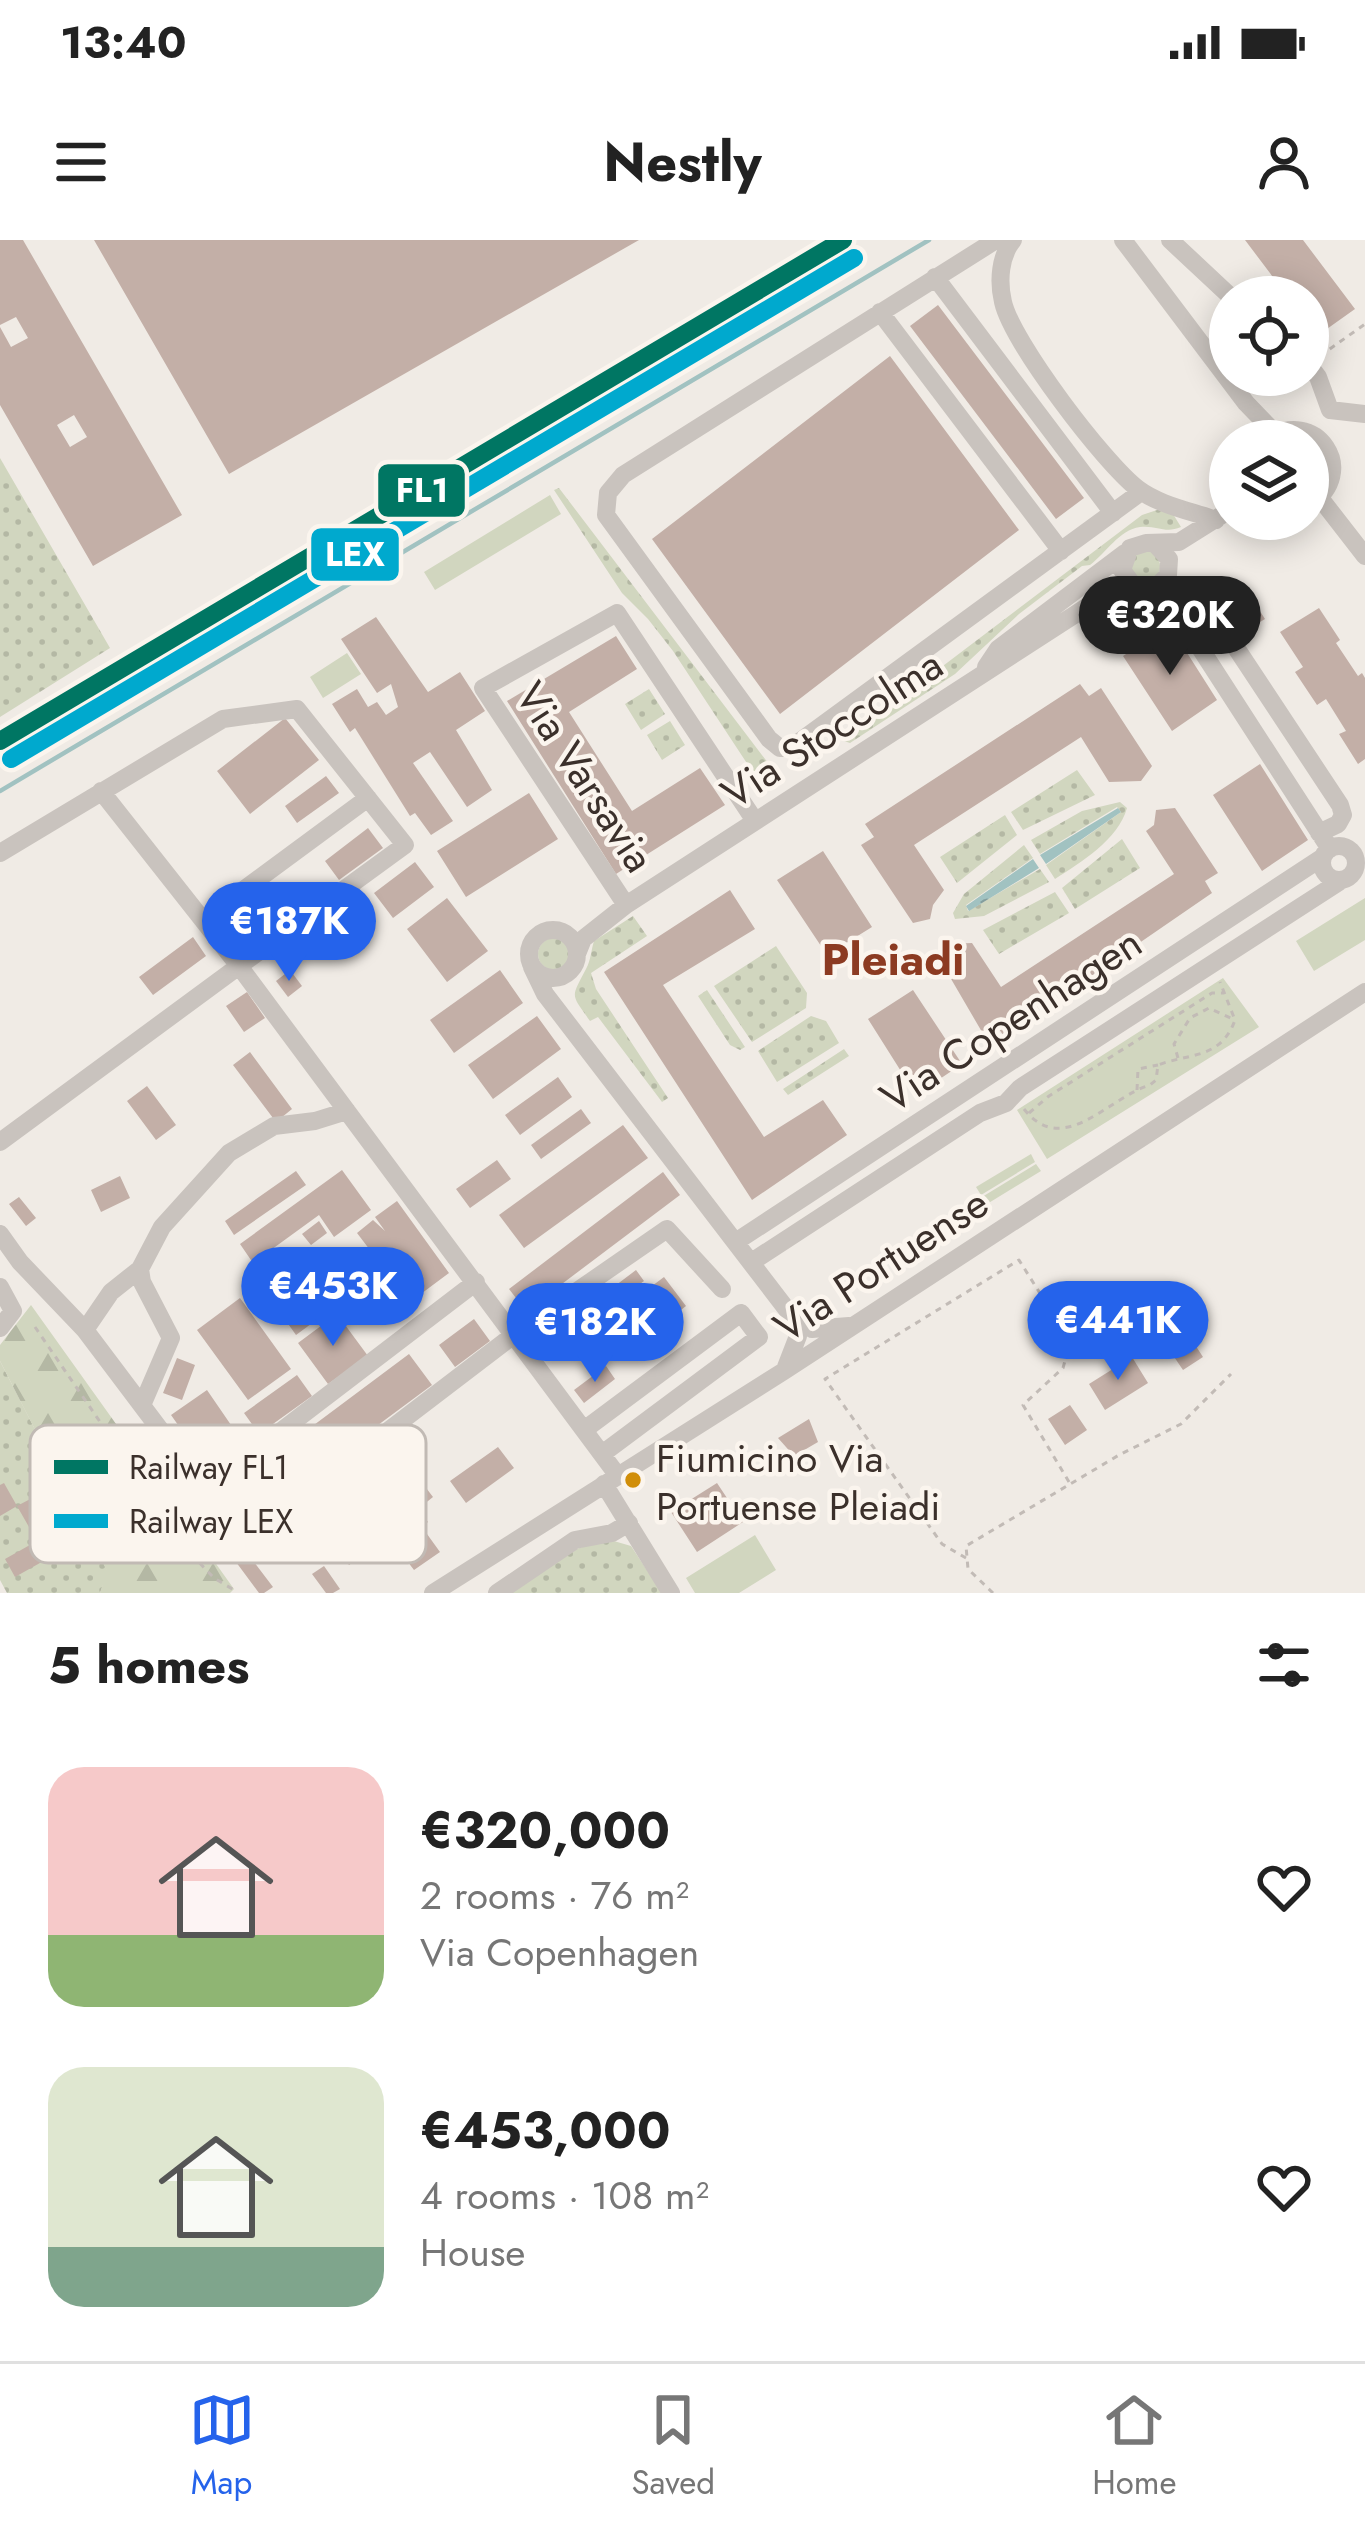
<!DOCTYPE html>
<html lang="en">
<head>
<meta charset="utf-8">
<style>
	body { margin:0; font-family:Jost,sans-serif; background:#f2f2f2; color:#222; height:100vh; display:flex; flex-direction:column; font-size:45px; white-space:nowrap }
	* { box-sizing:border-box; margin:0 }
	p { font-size:39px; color:#767676 }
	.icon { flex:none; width:66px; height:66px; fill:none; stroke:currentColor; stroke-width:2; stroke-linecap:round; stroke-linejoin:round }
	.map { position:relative; height:1353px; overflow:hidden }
	.details { display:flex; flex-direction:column; background:#fff; flex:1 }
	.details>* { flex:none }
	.fabs { position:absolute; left:1209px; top:36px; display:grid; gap:24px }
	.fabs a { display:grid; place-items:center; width:120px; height:120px; border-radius:50%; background:#fff; box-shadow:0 6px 30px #0003; font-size:60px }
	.price { position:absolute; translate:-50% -102px; padding:0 27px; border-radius:42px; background:#2563eb; color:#fff; font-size:39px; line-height:78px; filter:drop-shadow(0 3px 6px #0008) }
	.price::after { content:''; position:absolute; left:50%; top:72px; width:36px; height:27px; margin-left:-18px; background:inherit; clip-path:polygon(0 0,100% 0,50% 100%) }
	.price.selected { background:#222; color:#fff }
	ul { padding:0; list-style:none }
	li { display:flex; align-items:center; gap:36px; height:300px; padding:0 48px }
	li span { display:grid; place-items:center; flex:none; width:336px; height:240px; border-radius:36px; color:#555 }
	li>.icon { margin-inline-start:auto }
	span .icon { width:144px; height:144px; fill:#fffc; stroke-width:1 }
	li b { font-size:51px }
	h2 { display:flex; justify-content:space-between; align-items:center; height:144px; padding:0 48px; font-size:51px }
	.status { display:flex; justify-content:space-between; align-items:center; height:84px; padding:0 60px; background:#fff; direction:ltr }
	.status svg { height:33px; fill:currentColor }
	header { display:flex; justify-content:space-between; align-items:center; height:156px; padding:0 48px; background:#fff; font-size:54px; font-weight:700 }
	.tab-bar { display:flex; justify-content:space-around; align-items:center; height:168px; border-top:3px solid #e0e0e0; background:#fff; font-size:33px; color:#767676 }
	.tab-bar a { display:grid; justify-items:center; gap:6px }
	.tab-bar .selected { color:#2563eb }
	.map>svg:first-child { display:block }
	.grass { fill:url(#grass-dots) }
	.forest { fill:url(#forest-firs) }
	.green { fill:#d1d6bf }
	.water { fill:url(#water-ripples) }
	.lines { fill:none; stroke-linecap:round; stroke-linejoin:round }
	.stream { stroke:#a1c2c1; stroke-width:4.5 }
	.building { fill:#c3afa7; fill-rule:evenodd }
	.path { stroke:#c2bbb6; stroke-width:3; stroke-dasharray:6 6; stroke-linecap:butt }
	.minor { stroke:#c9c3be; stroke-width:18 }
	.rail-1-casing { stroke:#fbf5ee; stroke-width:27 }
	.rail-2-casing { stroke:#fbf5ee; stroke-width:27 }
	.rail-1 { stroke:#007663; stroke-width:18 }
	.rail-2 { stroke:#00a9ce; stroke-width:18 }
	.bus-dot { fill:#d18e09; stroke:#fbf5ee; stroke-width:4.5 }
	.labels { text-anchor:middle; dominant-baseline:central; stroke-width:9; stroke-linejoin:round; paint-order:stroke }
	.bus-label { font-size:39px; fill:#3b302b; stroke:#fbf5ee; text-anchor:start }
	.street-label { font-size:42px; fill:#3b302b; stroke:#fbf5ee }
	.neighbourhood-label { font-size:45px; font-weight:bold; fill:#8c3b22; stroke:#fbf5ee }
	.key { fill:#fbf5ee; stroke:#c1bab4; stroke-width:3 }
	.key-label { font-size:33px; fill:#3b302b }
	.line-badge { stroke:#fbf5ee; stroke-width:4.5 }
	.badge-label { font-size:33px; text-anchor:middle; font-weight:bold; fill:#fff }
</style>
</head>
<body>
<div class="status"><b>13:40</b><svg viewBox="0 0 49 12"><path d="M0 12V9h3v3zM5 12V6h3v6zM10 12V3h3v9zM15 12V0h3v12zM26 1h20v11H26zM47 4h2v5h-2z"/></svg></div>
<header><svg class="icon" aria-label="menu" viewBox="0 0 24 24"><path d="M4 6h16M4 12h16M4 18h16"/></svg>Nestly<svg class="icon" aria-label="person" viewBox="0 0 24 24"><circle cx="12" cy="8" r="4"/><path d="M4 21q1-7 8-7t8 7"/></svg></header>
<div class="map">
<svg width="1365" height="1353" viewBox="0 0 1365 1353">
	<defs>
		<pattern id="grass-dots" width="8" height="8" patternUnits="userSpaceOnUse" patternTransform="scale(3)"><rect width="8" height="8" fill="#d1d6bf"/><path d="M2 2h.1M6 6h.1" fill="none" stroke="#b4b8a4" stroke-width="1.8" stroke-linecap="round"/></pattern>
		<pattern id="forest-firs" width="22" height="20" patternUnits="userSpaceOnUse" patternTransform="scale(3)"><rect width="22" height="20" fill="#d1d6bf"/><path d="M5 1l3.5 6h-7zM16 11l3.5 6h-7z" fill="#b4b8a4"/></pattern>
		<pattern id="water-ripples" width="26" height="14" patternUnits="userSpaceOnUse" patternTransform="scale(3)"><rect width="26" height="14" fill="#a1c2c1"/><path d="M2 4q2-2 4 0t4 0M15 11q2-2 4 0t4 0" fill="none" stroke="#849e9d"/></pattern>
	</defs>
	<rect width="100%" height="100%" fill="#f0ebe5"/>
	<!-- grass -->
	<path class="grass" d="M0,218L110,408L0,477Z
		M559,248L781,540L766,545L756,537L673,411L648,379L622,353L554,250Z
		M1160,269L1173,274L1181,287C1165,294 1157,285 1140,287C1119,290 1106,313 1090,325L1082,326L1019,374L955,434L850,503L844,501L1142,275Z
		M1130 326a15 15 0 1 1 30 0a15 15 0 1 1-30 0Z
		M1118,358L1155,366L1164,381L1107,413L1089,380Z
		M649,449L665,474L641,490L625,464Z
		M670,481L685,505L662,520L647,495Z
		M1077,530L1095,555L1023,590L1011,572Z
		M1120,562L1127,568C1118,600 1081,622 1055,639L1046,625L1121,572L1117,567L1040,614L1031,600L1082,571Z
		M1005,575L1017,595L957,643L940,617Z
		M1122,599L1140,628L1075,669L1062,648Z
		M1024,605L1033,618L966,665L968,671L1040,629L1049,642L984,676L955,679L953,673L964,654Z
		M1055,652L1069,673L999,714L983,690Z
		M633,676L647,696L591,733L596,749L668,858L662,862L598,777L590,781C570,753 571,758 586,729C591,720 591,710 594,701Z
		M538 714a16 16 0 1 1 32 0a16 16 0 1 1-32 0Z
		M776,706L807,753L806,768L752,802L714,746Z
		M707,750L745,807L740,810L730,805L698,756Z
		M811,776L826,781L839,803L777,842L758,811Z
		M844,809L849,816L788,855L783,849Z
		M0,1121L108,1332L100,1353H7L0,1340Z
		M607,1299L631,1306L662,1353H509L570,1311Z"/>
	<!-- forest -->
	<path class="forest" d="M31,1065L234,1349L230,1353H100L107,1331L0,1121V1105Z"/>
	<!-- green -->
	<path class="green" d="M550,255L561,274L435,350L424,332Z
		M347,413L361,434L323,458L310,437Z
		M1365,658V700L1314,731L1296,701Z
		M1223,738L1259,787L1047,919L1017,870Z
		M1031,914L1035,922L981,955L976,947Z
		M1036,924L1041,931L987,964L982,957Z
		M755,1295L776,1330L739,1353H695L686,1338Z"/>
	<!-- water -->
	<path class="water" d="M1118,568L1121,572L1046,624L1040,615Z
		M1033,619L1039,628L969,671L966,666Z"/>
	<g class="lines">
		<!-- stream -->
		<path class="stream" d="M0,551L929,0"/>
	</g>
	<!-- building -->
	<path class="building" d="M0,0H23L182,275L93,326L0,165V87L11,107L28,98L16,77L0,85ZM74,175L87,197L70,207L57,185Z
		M94,0H639L229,234Z
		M1245,0H1303L1355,69L1317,96L1308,84V57H1288Z
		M938,65L1084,258L1056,279L910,86Z
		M890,116L1019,290L780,474L652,299Z
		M1254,362L1265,379L1255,385L1244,369Z
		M1319,368L1340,400L1336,403L1358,436L1362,433L1365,438V519L1358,524L1339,494L1346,491L1326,459L1317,465L1295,432L1303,427L1280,392Z
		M376,377L428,452L460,432L485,471L456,490L492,550L467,567L430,512L413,523L453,581L431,595L415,573L410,576L355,488L350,492L332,464L357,449L368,467L377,462L386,475L398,467L391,444L377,453L341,399Z
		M1170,386L1217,460L1172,491L1123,416Z
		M616,396L637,429L569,472L632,571L700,528L725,565L616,634L507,461Z
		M1080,444L1089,456L1101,448L1152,526L1141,541L1109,542L1081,497L914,605L944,650L933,665L930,679L913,683L861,605L874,597L865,584Z
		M285,478L319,520L250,574L217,531Z
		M1260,524L1308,600L1262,631L1213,555Z
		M326,536L339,553L297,583L285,566Z
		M529,553L558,599L466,657L437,611Z
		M1175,568L1218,633L1205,641L1212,653L1004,796L995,784L982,792L940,720L949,704L972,703L1001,747L1174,634L1146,591L1154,585L1156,570Z
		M368,588L383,608L339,640L325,621Z
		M823,611L872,687L827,715L777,640Z
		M415,622L434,647L393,678L374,653Z
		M287,650L300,668L258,699L245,681Z
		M730,650L755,689L663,745L764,897L823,860L847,895L752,960L604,732Z
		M447,658L488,711L447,742L407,689Z
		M193,697L206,716L153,755L139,737Z
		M290,730L302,746L288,757L276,741Z
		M500,730L523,763L454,813L430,780Z
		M913,750L962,824L916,855L868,779Z
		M247,752L265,778L244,792L226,766Z
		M537,776L561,809L493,859L468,825Z
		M250,812L292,869L276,882L233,825Z
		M558,837L572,857L520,895L505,875Z
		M147,846L176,885L156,900L127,861Z
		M581,869L591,883L541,919L531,905Z
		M623,885L648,918L524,1008L499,975Z
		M497,920L511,939L470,968L456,949Z
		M342,930L371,970L334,997L319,975L253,1023L240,1004Z
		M296,931L306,945L234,995L225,981Z
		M663,932L680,955L526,1071L509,1049Z
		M120,936L130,958L101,972L91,950Z
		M19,957L36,978L26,986L9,964Z
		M397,961L449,1033L410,1062L397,1044L386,1052L364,1021L373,1014L357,993L373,980L385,991L375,977Z
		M319,981L327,993L311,1005L302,994Z
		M293,1018L330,1070L296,1095L259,1043Z
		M636,1030L644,1041L603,1071L595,1061Z
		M353,1034L382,1072L369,1082L340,1044Z
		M664,1037L686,1066L672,1077L680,1088L638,1119L623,1100L667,1067L662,1061L619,1093L608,1079Z
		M240,1058L291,1129L248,1160L197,1090Z
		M337,1074L368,1116L328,1144L298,1103Z
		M474,1079L490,1101L455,1127L439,1105Z
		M1186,1091L1203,1117L1183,1130L1166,1105Z
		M409,1114L432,1145L246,1283L223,1253Z
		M1132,1117L1148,1143L1105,1170L1089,1144Z
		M177,1118L195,1125L182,1160L163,1153Z
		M606,1126L615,1139L584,1163L574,1150Z
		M297,1135L312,1156L259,1194L244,1173Z
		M207,1150L242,1201L207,1226L171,1175Z
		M1070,1165L1087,1190L1065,1205L1048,1179Z
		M809,1179L818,1202L794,1216L778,1198Z
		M498,1207L514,1228L466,1263L450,1241Z
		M401,1215L433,1257L418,1269L428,1282L373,1323L366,1313L349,1325L328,1297L299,1319L286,1302L350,1255L362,1271L342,1286L358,1308L398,1278L383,1257L371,1266L357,1248Z
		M4,1243L17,1266L0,1276V1245Z
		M717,1243L743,1282L697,1312L671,1272Z
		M36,1256L56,1292L37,1301L17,1266Z
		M427,1294L440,1312L414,1330L401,1313Z
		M37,1301L47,1319L15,1337L5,1319Z
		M248,1314L273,1347L264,1353H259L236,1322Z
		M324,1326L340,1349L333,1353H326L312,1334Z"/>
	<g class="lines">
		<!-- path -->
		<path class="path" d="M1320,116L1365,84
			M1264,154L1291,135
			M1178,818L1174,804L1190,778L1209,768L1235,780
			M1137,850L1138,829L1158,825
			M1024,869C1063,919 1109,857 1150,845L1156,840L1158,825C1190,813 1221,819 1235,780L1220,742
			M1029,873L1049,856L1212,753H1223
			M35,1087L190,1313L214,1338L234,1350
			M1069,1242L1023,1165L1063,1128L1070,1103
			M966,1318L942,1304L825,1139L1019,1020L1070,1101L1088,1088
			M993,1353L968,1329L966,1306L1119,1215L1181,1184L1231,1134"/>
		<!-- minor -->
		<path class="minor" d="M996,0L623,235L608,253L606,275L769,499L780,508H791L1141,252
			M1013,0C1000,16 998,41 1003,62C1012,102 1104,223 1138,249C1159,265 1191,271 1216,280
			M1123,0L1246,163L1275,193
			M1170,0L1231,57
			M935,37L1113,273
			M880,72L1061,311
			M1308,124L1318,137L1330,170
			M1330,170L1365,174
			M1264,201C1316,163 1362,234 1308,265
			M1320,258L1365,316
			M1156,305L1169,319L1168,335L1153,350L1136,349L1122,330L1130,308L1146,303L1179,302L1230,270
			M1160,346L1330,609
			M1183,381L1190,373L1215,376L1340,565L1343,575L1338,584L1319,593
			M986,427L998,409L1125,313
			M1322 623a17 17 0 1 1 34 0a17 17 0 1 1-34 0Z
			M0,613L223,479L297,469L405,605L239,726L618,1236
			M626,665L483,448L617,373L755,581
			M204,679L368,558
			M529 714a24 24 0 1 1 48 0a24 24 0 1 1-48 0Z
			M577,714L583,699L626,665L1102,357L1136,349
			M532,727L545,754L791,1075L798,1096L786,1127
			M0,902L239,726L101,551
			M0,994L20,1022L85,1090L244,1301L515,1094L667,989L722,1049
			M737,1001L1323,617
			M753,1021L980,873L1006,863L1020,848L1339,642
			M140,1029L142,1042L171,1098L143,1163
			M0,1047L13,1071L0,1088
			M791,1075L812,1089L849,1086
			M85,1090L111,1052L140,1029L162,987L229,913L274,886L315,881L347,871
			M584,1190L741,1073L759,1097L602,1214
			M604,1244L671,1353
			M204,1250L476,1042
			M433,1353L784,1131L1365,752
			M497,1353L575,1300L612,1293L629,1283"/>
		<defs>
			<path id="rail-1" d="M0,501L843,0"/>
			<path id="rail-2" d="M11,519L854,18"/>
		</defs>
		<!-- rail-1 casing -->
		<use href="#rail-1" class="rail-1-casing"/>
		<!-- rail-2 casing -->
		<use href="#rail-2" class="rail-2-casing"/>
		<!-- rail-1 -->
		<use href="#rail-1" class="rail-1"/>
		<!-- rail-2 -->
		<use href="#rail-2" class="rail-2"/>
	</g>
	<!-- markers -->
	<circle class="bus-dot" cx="633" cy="1240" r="10"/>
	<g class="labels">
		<!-- bus labels -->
		<g class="bus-label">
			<text x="656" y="1218">Fiumicino Via<tspan x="656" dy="48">Portuense Pleiadi</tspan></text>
		</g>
		<!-- street labels -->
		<g class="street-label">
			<text transform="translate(832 489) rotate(-33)">Via Stoccolma</text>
			<text transform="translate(585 537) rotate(57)">Via Varsavia</text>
			<text transform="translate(1011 780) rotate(-33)">Via Copenhagen</text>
			<text transform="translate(881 1025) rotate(-33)">Via Portuense</text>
		</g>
		<!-- neighbourhood labels -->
		<g class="neighbourhood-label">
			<text x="893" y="719">Pleiadi</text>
		</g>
	</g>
	<!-- legend -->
	<rect x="30" y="1185" width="396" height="138" rx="18" class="key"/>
	<rect x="54" y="1220" width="54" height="14" fill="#007663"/>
	<rect x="54" y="1274" width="54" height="14" fill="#00a9ce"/>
	<g class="key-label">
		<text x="129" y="1239">Railway FL1</text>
		<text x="129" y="1293">Railway LEX</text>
	</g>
	<g class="line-badge">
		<rect x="376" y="222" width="91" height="57" rx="12" fill="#007663"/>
		<rect x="309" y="286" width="92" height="57" rx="12" fill="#00a9ce"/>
	</g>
	<g class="badge-label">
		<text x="422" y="262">FL1</text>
		<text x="355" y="326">LEX</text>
	</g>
</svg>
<div class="fabs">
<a><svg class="icon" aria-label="locate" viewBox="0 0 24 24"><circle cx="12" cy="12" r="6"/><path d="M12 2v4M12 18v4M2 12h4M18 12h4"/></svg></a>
<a><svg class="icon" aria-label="layers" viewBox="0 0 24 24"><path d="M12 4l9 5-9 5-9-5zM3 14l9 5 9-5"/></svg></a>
</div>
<b class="price selected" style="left:1170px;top:438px">€320K</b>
<b class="price" style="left:289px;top:744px">€187K</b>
<b class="price" style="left:333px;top:1109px">€453K</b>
<b class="price" style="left:1118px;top:1143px">€441K</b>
<b class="price" style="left:595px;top:1145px">€182K</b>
</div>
<section class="details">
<h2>5 homes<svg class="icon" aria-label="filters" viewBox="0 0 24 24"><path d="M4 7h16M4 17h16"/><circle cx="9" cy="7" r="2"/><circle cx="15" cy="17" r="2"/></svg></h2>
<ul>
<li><span style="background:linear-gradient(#f6c9c9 70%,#8fb573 0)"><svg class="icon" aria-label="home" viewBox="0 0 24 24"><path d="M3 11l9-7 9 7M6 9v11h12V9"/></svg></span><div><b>€320,000</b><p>2 rooms · 76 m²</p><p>Via Copenhagen</p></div><svg class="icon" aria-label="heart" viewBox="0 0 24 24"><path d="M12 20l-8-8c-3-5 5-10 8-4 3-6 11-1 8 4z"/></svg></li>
<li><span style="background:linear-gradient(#dfe7d0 75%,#7fa58c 0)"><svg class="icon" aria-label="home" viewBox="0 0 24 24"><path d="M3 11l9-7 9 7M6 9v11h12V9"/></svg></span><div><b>€453,000</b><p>4 rooms · 108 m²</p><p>House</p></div><svg class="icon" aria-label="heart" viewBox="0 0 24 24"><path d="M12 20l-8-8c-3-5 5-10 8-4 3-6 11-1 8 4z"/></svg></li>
</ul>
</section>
<nav class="tab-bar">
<a class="selected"><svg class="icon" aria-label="map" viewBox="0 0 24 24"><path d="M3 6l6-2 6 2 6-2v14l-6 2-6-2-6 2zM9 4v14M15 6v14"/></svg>Map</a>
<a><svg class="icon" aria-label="saved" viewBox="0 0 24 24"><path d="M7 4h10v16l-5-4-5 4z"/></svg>Saved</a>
<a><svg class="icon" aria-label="home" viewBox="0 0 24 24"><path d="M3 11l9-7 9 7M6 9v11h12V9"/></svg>Home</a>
</nav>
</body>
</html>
